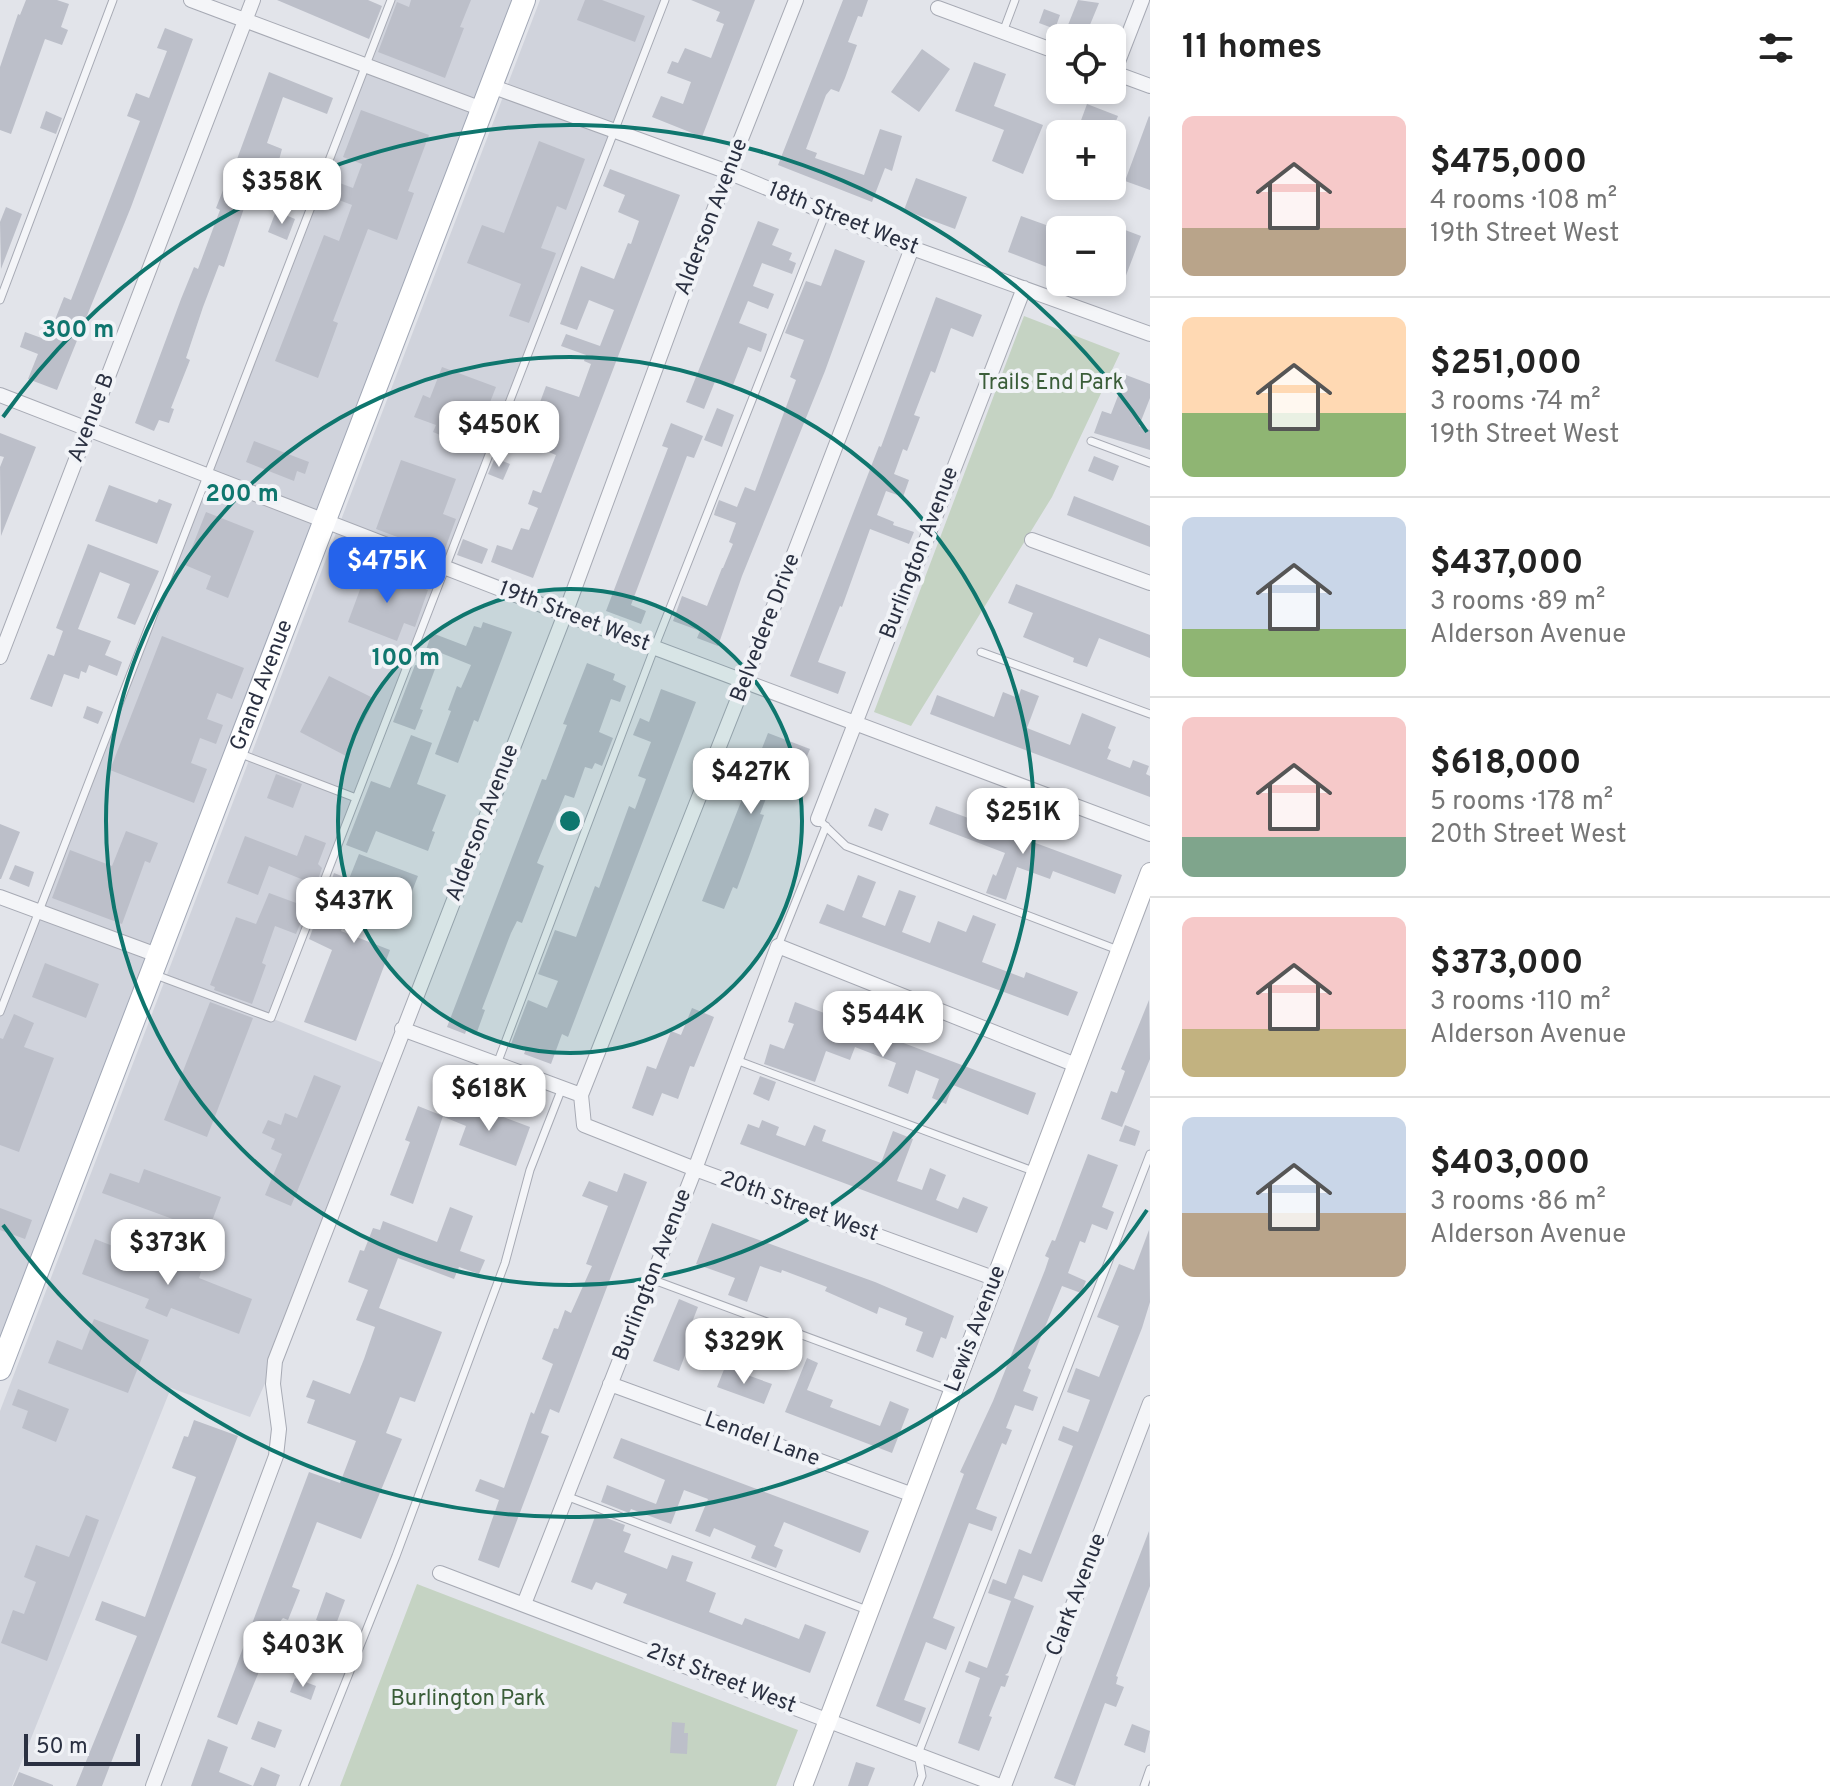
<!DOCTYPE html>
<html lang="en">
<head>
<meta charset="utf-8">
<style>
	body { margin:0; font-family:Overpass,sans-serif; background:#f2f2f2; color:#222; height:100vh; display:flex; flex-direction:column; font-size:30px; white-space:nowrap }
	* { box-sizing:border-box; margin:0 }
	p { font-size:26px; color:#767676 }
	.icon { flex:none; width:44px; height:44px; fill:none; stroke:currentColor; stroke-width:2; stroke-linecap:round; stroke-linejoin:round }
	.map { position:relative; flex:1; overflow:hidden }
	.sheet { display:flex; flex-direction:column; background:#fff; width:680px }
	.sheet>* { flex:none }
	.controls { position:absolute; left:1046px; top:24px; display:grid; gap:16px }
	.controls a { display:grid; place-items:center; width:80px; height:80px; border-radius:12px; background:#fff; box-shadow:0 4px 12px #0003; font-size:40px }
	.scale { position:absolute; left:24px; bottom:20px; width:116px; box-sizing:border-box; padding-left:8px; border:4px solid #2a3041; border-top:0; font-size:22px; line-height:28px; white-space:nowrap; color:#2a3041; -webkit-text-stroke:6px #f1f3f7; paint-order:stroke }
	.price { position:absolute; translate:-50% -68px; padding:0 18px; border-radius:16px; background:#fff; color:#222; font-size:26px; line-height:52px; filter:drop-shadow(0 2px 4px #0008) }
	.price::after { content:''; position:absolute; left:50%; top:48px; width:24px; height:18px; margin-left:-12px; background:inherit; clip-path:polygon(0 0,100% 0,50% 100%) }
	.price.on { background:#2563eb; color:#fff }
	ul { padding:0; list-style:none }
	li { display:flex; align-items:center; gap:24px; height:200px; padding:0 32px }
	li+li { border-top:2px solid #e0e0e0 }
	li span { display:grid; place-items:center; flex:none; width:224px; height:160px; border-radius:12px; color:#555 }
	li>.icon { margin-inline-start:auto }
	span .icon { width:96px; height:96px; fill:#fffc; stroke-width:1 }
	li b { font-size:34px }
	h2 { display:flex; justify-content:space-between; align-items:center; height:96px; padding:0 32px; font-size:34px }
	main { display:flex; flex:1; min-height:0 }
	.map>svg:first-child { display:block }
	.built { fill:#d0d3dc }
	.green { fill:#c5d3c3 }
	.building { fill:#bcbfc9 }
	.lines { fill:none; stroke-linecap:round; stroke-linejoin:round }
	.lane-casing { stroke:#a7aab4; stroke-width:9 }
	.street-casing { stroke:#a7aab4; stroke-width:16 }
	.secondary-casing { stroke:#a7aab4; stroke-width:20 }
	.primary-casing { stroke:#a1a7b5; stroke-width:24 }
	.lane { stroke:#f4f5f8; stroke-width:7 }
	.street { stroke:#f4f5f8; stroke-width:14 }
	.secondary { stroke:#fff; stroke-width:18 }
	.primary { stroke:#fff; stroke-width:22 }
	.ring { fill:none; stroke:#0f766e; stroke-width:4 }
	.labels { text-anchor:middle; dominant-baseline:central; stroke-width:8; stroke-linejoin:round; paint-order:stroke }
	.street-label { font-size:22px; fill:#2a3041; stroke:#f1f3f7 }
	.park-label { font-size:22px; fill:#3a5d38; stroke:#f1f3f7 }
	.centre { fill:#0f766e; stroke:#f1f3f7; stroke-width:4 }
	.ring-label { font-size:24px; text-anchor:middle; font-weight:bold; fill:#0f766e; stroke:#f1f3f7; stroke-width:8; stroke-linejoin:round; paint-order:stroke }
</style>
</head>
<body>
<main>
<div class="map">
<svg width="1150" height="1786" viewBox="0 0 1150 1786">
	<rect width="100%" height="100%" fill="#e2e4ea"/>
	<!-- built -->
	<path class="built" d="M392,0H524L0,1369V1013Z
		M540,0H665L271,1018L388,1065L275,1361L250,1417L171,1388L12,1786H0V1411Z"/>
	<!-- green -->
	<path class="green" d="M1024,316L1120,353L1052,497L911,726L874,712Z
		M417,1584L798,1730L776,1786H340Z"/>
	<!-- building -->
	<path class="building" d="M26,0H57L69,4L61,27L68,30L62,45L45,39L11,134L0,130V67L18,14L20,15Z
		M277,0H368L382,6L369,39Z
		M411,0H471L460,27L464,28L445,78L378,52L397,2L409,7Z
		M585,0H602L645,16L635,42L577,20Z
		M691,0H755L702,137L652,117L661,96L683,104L691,82L667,73L672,61L678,63L685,48L711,58L724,24L716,21L720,12Z
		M843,0H868L862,17L858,16L848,42L857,45L845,78L839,92L831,89L826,95L806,149L817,153L815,158L864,175L880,129L902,136L892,171L885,168L872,202L778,165Z
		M1078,0L1099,3L1087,32L1068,25Z
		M1044,9L1060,15L1055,29L1039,23Z
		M165,28L193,39L131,207L57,390L28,379L38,354L20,347L25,332L47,340L64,297L71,300L140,121L127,116L136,93L149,98L167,51L157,48Z
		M922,49L950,69L919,112L891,92Z
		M974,62L1006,74L994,106L1043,125L1023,174L992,161L1004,130L955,111Z
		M269,72L333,98L327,114L283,97L267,143L282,149L279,160L308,171L300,193L256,173L224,267L219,265L203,307L186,358L190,360L171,408L174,409L169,423L159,420L154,431L135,423L181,299L194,267L198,269L220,210L216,208L227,180L229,181Z
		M1087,104L1118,116L1111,134H1076Z
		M361,110L429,135L408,191L414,193L397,240L368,229L333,321L338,323L318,378L275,361L324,235L339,241L352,205L331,197L337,182L353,188L362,164L343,157Z
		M46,111L62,118L56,134L40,128Z
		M1149,116L1150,117V190L1125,181Z
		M539,141L585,159L566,210L557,206L541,248L556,253L529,323L509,316L521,284L467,263L482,225L504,233Z
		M610,169L680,195L533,578L491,562L497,545L512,550L521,528L529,530L538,508L528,504L533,490L541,493L556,455L529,444L542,415L536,413L546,386L579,397L591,364L584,361L586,355L561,346L566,334L600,346L614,310L589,300L577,330L560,324L581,266L614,279L628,243L631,244L639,221L618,212L625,195L603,186Z
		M916,178L967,197L955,229L904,210Z
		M6,207L22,214L1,269L0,222Z
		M276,211L295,219L287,240L268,232Z
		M1021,216L1060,230V272L1008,252Z
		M758,221L779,229L772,245L792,253L789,260L796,263L792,274L762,263L753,286L774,294L768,309L748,301L739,323L767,334L761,352L748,347L733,385L716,379L704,409L686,402Z
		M1112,225L1141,236L1122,286L1112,282Z
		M835,249L865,261L825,371L742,576L718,646L697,638L700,631L673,621L682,596L707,606L722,568H723L733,544L729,542L736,523L714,515L715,511L719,500L737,507L745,487L755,491L796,380L790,377L804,340L785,333L806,281L821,286Z
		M936,297L982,315L973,337L951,328L935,373L931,371L914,415L920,417L907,451L903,449L894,474L909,480L903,497L886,491L877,515L894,522L893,525L914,532L909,544L870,529L842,607L840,606L818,662L846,672L838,694L790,676L879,446L881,447Z
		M442,367L496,387L485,415L463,407L450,439L433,432L436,425L414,417L423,395L430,398Z
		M1126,375L1150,384V398L1139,426L1150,430V450L1094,433L1102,411L1111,414Z
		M717,408L734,415L722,447L704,440Z
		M671,423L703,436L694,458L687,456L631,605L646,611L641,624L606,611L668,448L662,446Z
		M0,433L36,447L1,536L0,467L4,457L0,456Z
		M254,441L309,462L305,474L297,471L294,481L246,462Z
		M1094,456L1119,466L1113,481L1088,471Z
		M495,458L510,464L503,480L488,474Z
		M401,460L456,479L443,514L456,519L443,554L376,529Z
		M109,485L157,503L159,499L172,504L157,544L95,521Z
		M1074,496L1150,526V547L1067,515Z
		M206,512L254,531L228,598L206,589L211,576L185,565Z
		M463,539L488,549L482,564L457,555Z
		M88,544L159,571L135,625L117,618L130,584L100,572L78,629L111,641L105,655L122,662L117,676L89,665L86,673L81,671L79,679L64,674L52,707L30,699L48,654L54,656L63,631L56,628Z
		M368,568L428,590L415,627L404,623L397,641L348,622Z
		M1016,584L1150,635V658L1099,638L1087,667L1073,662L1074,658L1023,637L1033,613L1008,603Z
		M483,622L512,632L478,722L474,720L458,763L435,754L451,711L448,710L457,686L461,688L471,665L441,653L420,709L423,710L415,730L393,722L415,665L420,666L432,633L466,646L474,626L481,628Z
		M162,636L244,668L232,699L217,693L207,719L223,725L216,744L200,738L191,763L207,769L194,803L110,770Z
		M587,663L615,674L613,680L626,686L620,702L611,699L599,732L613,738L602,766L595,763L592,769L585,767L574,798L565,795L537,863L544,866L522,923L517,921L511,933L482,1009L485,1010L477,1032L467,1028L465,1034L447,1027L542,779L546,780L567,725L563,724Z
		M329,676L375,699L346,756L300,732Z
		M661,689L696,702L568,1037L562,1034L551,1064L524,1054L526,1049L511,1044L528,1000L547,1008L558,981L538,974L555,930L576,937L595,886L599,888L629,806L635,809L646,779L638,776L651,742L633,735L640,718L649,722Z
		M1021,689L1039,696L1027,728L1070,745L1082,713L1116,727L1108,748L1111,750L1107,759L1130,768L1133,760L1149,766L1146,774L1150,776V797L930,714L937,695L994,717L1003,692L1018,698Z
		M87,706L103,712L98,724L83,718Z
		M768,733L810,749L801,771L786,765L778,785L772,783L760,814L764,815L750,854L737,889L733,887L724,909L702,901Z
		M411,735L432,743L417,784L446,795L432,831L435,832L428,851L376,831L367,853L346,845L371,781L390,788Z
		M276,774L302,784L293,808L267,798Z
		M936,806L1122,875L1115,894L1053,871L1050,879L1017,867L1006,900L986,893L993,874L996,876L1005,853L929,824Z
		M875,808L889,814L882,831L868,826Z
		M0,824L20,832L1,879H0Z
		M126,831L158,843L150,863L145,861L122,924L52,898L70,850L112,866Z
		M305,835L326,843L318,864L322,868L316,885L269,866L258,895L227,883L245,836L297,856Z
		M359,854L418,876L402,917L353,899L341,931L390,950L356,1041L304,1022L332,950L309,939L319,912L323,913L331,891L328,890L334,873L349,879Z
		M15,865L34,872L29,887L9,879Z
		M858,875L876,882L862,917L885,926L899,890L916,896L902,932L930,943L938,921L966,932L973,915L996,924L982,962L1024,978L1026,972L1078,992L1068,1016L819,923L827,904L844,911Z
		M269,893L307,907L296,934L275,926L262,963L266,965L252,1004L214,990L215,987L210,985L236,917L256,924Z
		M45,963L99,984L86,1018L32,997Z
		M1149,1000L1150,1059L1122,1127L1101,1119L1111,1091L1117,1093L1125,1071L1121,1069Z
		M210,1002L253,1018L207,1137L164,1120Z
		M795,1002L1036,1093L1028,1115L953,1085L946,1104L932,1098L939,1079L916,1070L908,1094L888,1086L896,1063L855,1047L850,1060L826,1051L815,1082L764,1064L770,1044L784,1049L794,1024L788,1022Z
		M692,1008L714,1017L694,1067L690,1066L678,1099L662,1093L653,1116L632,1108L647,1066L656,1069L671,1031L681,1035Z
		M14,1014L34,1023L24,1047L54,1058L19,1152L0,1145V1038L3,1039Z
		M314,1075L341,1086L291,1206L265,1195L282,1154L271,1149L275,1139L262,1133L268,1120L281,1125L285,1113L297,1118Z
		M760,1076L776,1082L769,1101L753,1094Z
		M450,1101L472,1109L474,1106L530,1127L516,1166L459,1145L466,1126L444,1117Z
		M418,1106L443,1116L413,1204L390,1195L410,1142L405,1140Z
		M762,1120L779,1127L776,1135L805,1146L814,1125L826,1130L822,1141L881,1163L893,1131L913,1139L897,1181L922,1190L930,1168L946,1175L936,1200L958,1209L963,1197L988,1207L977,1233L740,1144L748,1124L759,1128Z
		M1125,1125L1140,1131L1135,1146L1119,1141Z
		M1088,1154L1118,1165L1102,1207L1114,1212L1107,1230L1092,1224L1085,1243L1080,1241L1068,1273L1086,1281L1081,1293L1062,1286L1028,1368L1031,1370L1023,1391L1038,1397L1033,1411L1015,1405L1006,1428L1012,1430L1006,1445L1002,1443L976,1509L997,1517L992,1531L969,1523L933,1618L955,1627L946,1650L926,1642L904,1700L926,1708L920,1724L876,1706L964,1474L960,1472L993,1401L1045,1270L1049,1258L1045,1256L1052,1240L1055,1241Z
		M144,1169L221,1197L208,1232L102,1193L110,1173L139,1183Z
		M624,1173L647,1182L559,1413L550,1409L541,1433L549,1436L499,1568L478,1560L499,1500L475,1491L480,1479L504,1488L531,1412L534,1414L553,1364L542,1359L554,1328L558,1329L565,1310L571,1313L592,1266L586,1264L608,1206L582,1196L589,1181L617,1192Z
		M450,1207L473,1216L460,1251L485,1260L479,1274L459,1267L454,1279L398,1258L379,1308L442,1332L415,1402L400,1397L386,1433L402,1439L361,1539L317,1522L292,1587L300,1590L288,1620L283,1618L279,1623L237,1725L217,1717L309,1472L340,1483L356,1441L307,1423L315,1400L306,1397L313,1380L350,1394L364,1359L375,1327L356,1320L368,1290L348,1282L360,1250L364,1251L373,1228L380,1230L383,1221L437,1242Z
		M0,1208L32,1220L25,1239L0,1230Z
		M712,1223L875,1282L954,1316L946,1339L941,1337L933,1358L916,1351L923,1332L905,1325L907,1318L879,1307L877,1314L825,1291L827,1287L782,1270L781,1273L760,1266L747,1302L728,1295L735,1278L696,1264Z
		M1149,1230L1150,1302L1142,1328L1042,1582L1023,1575L1014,1598L1034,1606L1008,1673L1005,1675L1009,1676L1005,1687L1001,1686L989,1716L992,1717L979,1751L958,1743L980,1678L965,1672L969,1661L987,1668L1011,1601L988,1593L993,1579L1006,1584L1019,1549L1031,1554L1073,1446L1058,1440L1063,1426L1078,1432L1090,1400L1067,1392L1076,1368L1099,1377L1119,1326L1097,1317L1119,1264L1134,1270Z
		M95,1239L161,1265L164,1258L201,1272L199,1278L252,1299L239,1334L171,1308L167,1317L145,1308L149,1299L82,1274Z
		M679,1299L698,1307L687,1335L692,1337L679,1371L653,1361Z
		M94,1319L149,1340L128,1393L48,1363L57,1340L82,1350Z
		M772,1336L788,1342L782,1358L766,1352Z
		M722,1341L742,1349L735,1366L716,1358Z
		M807,1358L818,1363L807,1390L833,1400L830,1407L880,1426L890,1401L909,1409L892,1453L785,1412Z
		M725,1367L772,1384L764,1404L717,1387Z
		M18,1389L69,1409L56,1442L22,1428L28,1411L12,1405Z
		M194,1420L238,1436L102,1786H76L137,1636L95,1620L102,1601L145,1617L196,1477L172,1468L184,1436L188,1437Z
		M621,1438L869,1531L860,1553L784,1522L774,1546L783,1550L776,1568L751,1558L756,1546L714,1528L710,1537L695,1531L708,1499L684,1490L671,1524L631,1509L629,1513L601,1502L607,1485L656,1504L665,1480L613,1458Z
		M596,1514L625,1525L623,1531L631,1534L624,1552L667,1569L672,1555L693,1562L686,1581L716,1593L709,1612L742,1625L745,1618L799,1639L805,1624L826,1632L810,1673L623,1603L627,1594L596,1582L592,1590L571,1582Z
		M86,1515L99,1520L47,1661L1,1643L13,1610L24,1614L36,1582L24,1577L36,1545L69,1557Z
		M1149,1531L1150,1586L1116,1676L1118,1677L1116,1684L1124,1687L1116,1707L1105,1703L1075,1786L1054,1778Z
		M326,1592L345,1600L335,1627L316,1620Z
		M295,1678L316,1686L311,1700L290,1692Z
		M258,1721L282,1730L275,1748L251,1739Z
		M672,1722L685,1723L684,1733H688L687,1754L670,1753Z
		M1132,1724L1150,1731L1145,1753L1124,1745Z
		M208,1739L228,1747L219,1772L253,1786H191Z
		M856,1762L875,1768L868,1786H848Z
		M261,1767L280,1775L276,1786H253Z
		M19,1772L53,1785V1786H13Z"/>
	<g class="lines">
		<defs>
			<path id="lane" d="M1003,32L1015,0
				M0,300L113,0
				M1091,441L1150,463
				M981,652L1150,714
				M241,754L356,798
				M818,819L846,846L1118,950
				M778,946L826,826
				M153,974L271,1018L665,0
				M0,1012L391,0
				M736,1060L1033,1171
				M497,1064L657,641L826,212
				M651,1279L953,1391
				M566,1496L867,1610
				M304,1786L396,1556L505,1263L530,1170L562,1088
				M918,1786L922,1776L918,1754L1150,1154
				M1144,1786L1150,1769"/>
			<path id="street" d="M191,0L482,109
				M938,8L1060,53
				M1112,72L1150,86
				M1114,72L1142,0
				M491,86L728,172L912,248L1150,334
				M0,395L565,614L1150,834
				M1032,540L1150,583
				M0,657L253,0
				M818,819L1024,288
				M0,897L157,955
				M402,1029L581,1095L584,1125L695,1169L996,1279
				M581,1095L745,681L912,248
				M610,1384L913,1495
				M440,1573L1000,1786
				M524,1604L695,1169L778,946L1076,1065
				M153,1786L276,1456L279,1429L273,1384L275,1361L565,614L728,172L796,0
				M1004,1786L1150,1403"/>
			<path id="secondary" d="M803,1786L1150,872"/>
			<g id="primary">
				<path id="s1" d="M0,1369L524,0"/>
			</g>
		</defs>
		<!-- lane casing -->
		<use href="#lane" class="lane-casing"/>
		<!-- street casing -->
		<use href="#street" class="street-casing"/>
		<!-- secondary casing -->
		<use href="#secondary" class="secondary-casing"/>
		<!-- primary casing -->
		<use href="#primary" class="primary-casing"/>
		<!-- lane -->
		<use href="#lane" class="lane"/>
		<!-- street -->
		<use href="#street" class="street"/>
		<!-- secondary -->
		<use href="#secondary" class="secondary"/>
		<!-- primary -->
		<use href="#primary" class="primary"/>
	</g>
	<!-- distance rings -->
	<circle cx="570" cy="821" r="232" fill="#0f766e" fill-opacity=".12"/>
	<g class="ring">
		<circle cx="570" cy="821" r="232"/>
		<circle cx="570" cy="821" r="464"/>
		<path d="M1147 1210A696 696 0 0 1 3 1225M3 417A696 696 0 0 1 1147 432"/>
	</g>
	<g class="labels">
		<!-- street labels -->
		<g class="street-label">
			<text transform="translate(712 217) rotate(-69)">Alderson Avenue</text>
			<text transform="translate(843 219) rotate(22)">18th Street West</text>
			<text transform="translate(92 418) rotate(-69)">Avenue B</text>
			<text transform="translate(920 553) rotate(-69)">Burlington Avenue</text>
			<text transform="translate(574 617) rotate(21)">19th Street West</text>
			<text transform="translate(766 628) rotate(-69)">Belvedere Drive</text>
			<text stroke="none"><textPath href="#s1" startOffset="732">Grand Avenue</textPath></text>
			<text transform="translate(483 823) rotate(-69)">Alderson Avenue</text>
			<text transform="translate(799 1207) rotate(20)">20th Street West</text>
			<text transform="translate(653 1275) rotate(-69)">Burlington Avenue</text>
			<text transform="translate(976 1329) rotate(-69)">Lewis Avenue</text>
			<text transform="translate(762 1440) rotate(20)">Lendel Lane</text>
			<text transform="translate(1077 1595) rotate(-69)">Clark Avenue</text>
			<text transform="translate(721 1679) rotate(21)">21st Street West</text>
		</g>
		<!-- park labels -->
		<g class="park-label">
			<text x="1051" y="383">Trails End Park</text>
			<text x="468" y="1699">Burlington Park</text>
		</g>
	</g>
	<circle cx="570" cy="821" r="12" class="centre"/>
	<g class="ring-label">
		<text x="78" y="337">300 m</text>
		<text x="242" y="501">200 m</text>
		<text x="406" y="665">100 m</text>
	</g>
</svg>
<div class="controls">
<a><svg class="icon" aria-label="locate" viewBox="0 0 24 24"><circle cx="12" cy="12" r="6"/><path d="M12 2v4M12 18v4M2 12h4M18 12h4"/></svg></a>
<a>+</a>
<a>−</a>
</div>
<div class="scale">50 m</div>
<b class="price" style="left:282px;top:226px">$358K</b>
<b class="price" style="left:499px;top:469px">$450K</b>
<b class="price on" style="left:387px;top:605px">$475K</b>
<b class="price" style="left:751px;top:816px">$427K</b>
<b class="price" style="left:1023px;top:856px">$251K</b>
<b class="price" style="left:354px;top:945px">$437K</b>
<b class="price" style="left:883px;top:1059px">$544K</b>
<b class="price" style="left:489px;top:1133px">$618K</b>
<b class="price" style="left:168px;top:1287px">$373K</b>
<b class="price" style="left:744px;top:1386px">$329K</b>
<b class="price" style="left:303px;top:1689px">$403K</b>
</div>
<section class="sheet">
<h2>11 homes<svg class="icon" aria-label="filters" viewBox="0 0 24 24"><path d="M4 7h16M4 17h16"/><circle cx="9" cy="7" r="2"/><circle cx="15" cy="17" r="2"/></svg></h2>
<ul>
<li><span style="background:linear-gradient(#f6c9c9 70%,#b9a48a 0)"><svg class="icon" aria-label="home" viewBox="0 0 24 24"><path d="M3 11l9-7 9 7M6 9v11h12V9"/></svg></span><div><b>$475,000</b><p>4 rooms · 108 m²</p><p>19th Street West</p></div></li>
<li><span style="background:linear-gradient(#ffd9b3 60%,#8fb573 0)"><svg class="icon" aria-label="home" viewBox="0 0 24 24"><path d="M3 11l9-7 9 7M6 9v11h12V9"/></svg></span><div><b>$251,000</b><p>3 rooms · 74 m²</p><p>19th Street West</p></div></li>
<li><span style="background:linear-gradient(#c9d6e8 70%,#8fb573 0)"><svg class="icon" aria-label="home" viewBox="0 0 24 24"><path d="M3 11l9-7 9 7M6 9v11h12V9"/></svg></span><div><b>$437,000</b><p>3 rooms · 89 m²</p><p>Alderson Avenue</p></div></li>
<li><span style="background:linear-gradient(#f6c9c9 75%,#7fa58c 0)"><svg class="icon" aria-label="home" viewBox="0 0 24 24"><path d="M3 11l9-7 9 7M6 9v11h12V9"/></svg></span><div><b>$618,000</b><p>5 rooms · 178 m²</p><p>20th Street West</p></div></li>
<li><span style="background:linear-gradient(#f6c9c9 70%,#c2b280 0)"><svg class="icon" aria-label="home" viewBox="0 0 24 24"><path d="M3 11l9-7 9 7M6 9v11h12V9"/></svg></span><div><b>$373,000</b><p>3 rooms · 110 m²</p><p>Alderson Avenue</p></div></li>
<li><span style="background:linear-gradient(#c9d6e8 60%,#b9a48a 0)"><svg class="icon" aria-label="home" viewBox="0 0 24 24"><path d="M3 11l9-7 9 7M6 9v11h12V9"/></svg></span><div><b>$403,000</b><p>3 rooms · 86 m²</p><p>Alderson Avenue</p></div></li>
</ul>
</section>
</main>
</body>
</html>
